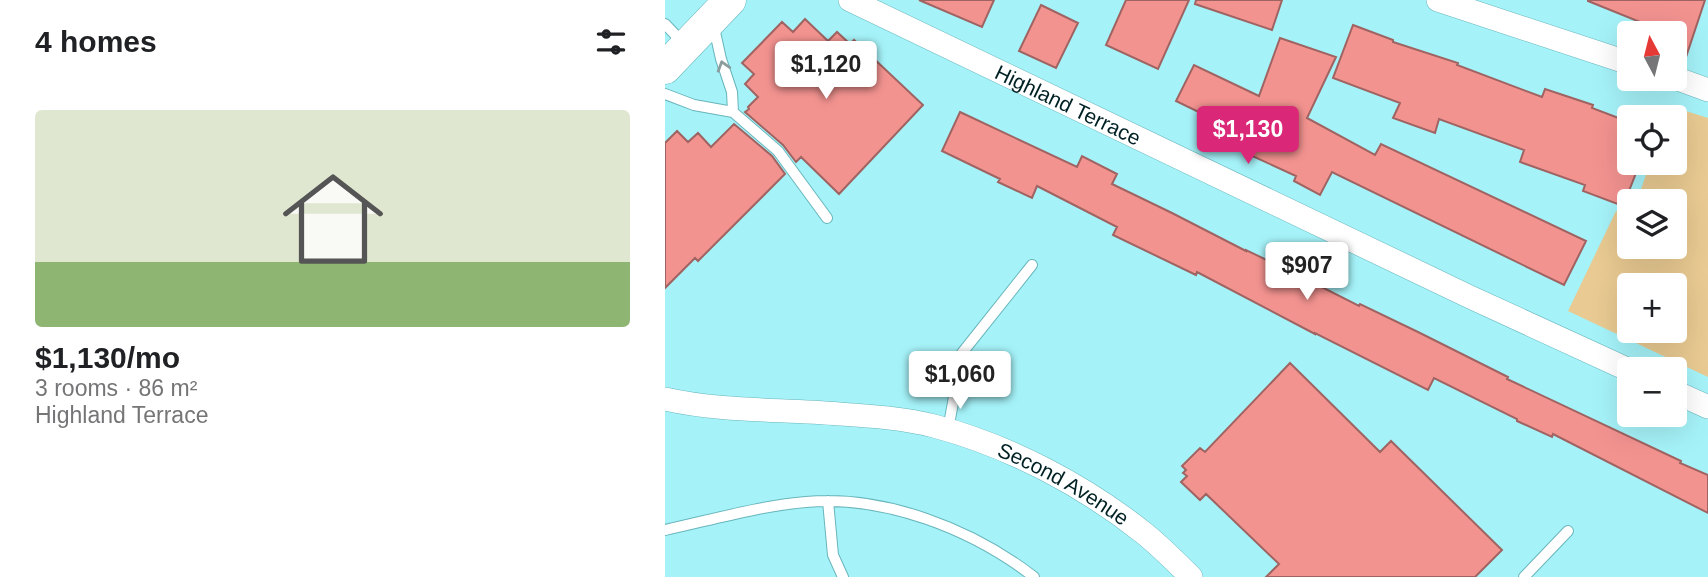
<!DOCTYPE html>
<html lang="en">
<head>
<meta charset="utf-8">
<style>
	body { margin:0; font-family:Helvetica,sans-serif; background:#f2f2f2; color:#202124; height:100vh; display:flex; flex-direction:column; font-size:26px; white-space:nowrap }
	* { box-sizing:border-box; margin:0 }
	p { font-size:23px; color:#757577 }
	.icon { flex:none; width:38px; height:38px; fill:none; stroke:currentColor; stroke-width:2; stroke-linecap:round; stroke-linejoin:round }
	.map { position:relative; flex:1; overflow:hidden }
	.sheet { display:flex; flex-direction:column; background:#fff; width:665px }
	.sheet>* { flex:none }
	.needle { width:46px; rotate:353deg }
	.buttons { position:absolute; left:952px; top:21px; display:grid; gap:14px }
	.buttons a { display:grid; place-items:center; width:70px; height:70px; border-radius:7px; background:#fff; box-shadow:0 7px 28px #0002; font-size:35px }
	.price { position:absolute; translate:-50% -60px; padding:0 16px; border-radius:7px; background:#fff; color:#222; font-size:23px; line-height:46px; filter:drop-shadow(0 2px 4px #0008) }
	.price::after { content:''; position:absolute; left:50%; top:42px; width:21px; height:16px; margin-left:-10px; background:inherit; clip-path:polygon(0 0,100% 0,50% 100%) }
	.price.active { background:#db2777; color:#fff }
	ul { padding:0; list-style:none }
	li { display:grid; align-content:center; gap:14px; height:371px; padding:0 35px }
	li span { display:grid; place-items:center; height:217px; border-radius:7px; color:#555 }
	li>.icon { margin-inline-start:auto }
	span .icon { width:126px; height:126px; fill:#fffc; stroke-width:1 }
	li b { font-size:30px }
	h2 { display:flex; justify-content:space-between; align-items:center; height:84px; padding:0 35px; font-size:30px }
	main { display:flex; flex:1; min-height:0 }
	.map>svg:first-child { display:block }
	.green { fill:#e9ca92; fill-rule:evenodd }
	.building { fill:#f39390; stroke:#9f6462; stroke-width:2 }
	.lines { fill:none; stroke-linecap:round; stroke-linejoin:round }
	.lane-casing { stroke:#68b5bc; stroke-width:12 }
	.street-casing { stroke:#68b5bc; stroke-width:24 }
	.secondary-casing { stroke:#68b5bc; stroke-width:33 }
	.lane { stroke:#fff; stroke-width:10 }
	.street { stroke:#fff; stroke-width:23 }
	.secondary { stroke:#fff; stroke-width:32 }
	.oneway { stroke:#8c9b9c }
	.labels { text-anchor:middle; dominant-baseline:central; stroke-width:6; stroke-linejoin:round; paint-order:stroke }
	.street-label { font-size:21px; fill:#002124; stroke:#cdfafe }
</style>
</head>
<body>
<main>
<section class="sheet">
<h2>4 homes<svg class="icon" aria-label="filters" viewBox="0 0 24 24"><path d="M4 7h16M4 17h16"/><circle cx="9" cy="7" r="2"/><circle cx="15" cy="17" r="2"/></svg></h2>
<ul>
<li><span style="background:linear-gradient(#dfe7d0 70%,#8fb573 0)"><svg class="icon" aria-label="home" viewBox="0 0 24 24"><path d="M3 11l9-7 9 7M6 9v11h12V9"/></svg></span><div><b>$1,130/mo</b><p>3 rooms · 86 m²</p><p>Highland Terrace</p></div></li>
</ul>
</section>
<div class="map">
<svg width="1043" height="577" viewBox="0 0 1043 577">
	<rect width="100%" height="100%" fill="#a5f3f9"/>
	<!-- green -->
	<path class="green" d="M1005,106L1043,118V377L903,311L951,211L964,216V247H1010V201H972L985,163H1010V117H1001ZM964,285H1010V331H964Z"/>
	<!-- building -->
	<path class="building" d="M254,0H329L317,27Z
		M461,0H524L493,69L441,45Z
		M531,0H617L607,30L530,4Z
		M923,0H1040L1018,66L1010,64V33H988L990,28L923,1Z
		M376,5L413,23L391,68L354,51Z
		M140,19L163,41L172,32L185,44L189,40L258,105L174,194L136,157L131,162L118,145L80,112L84,109L83,107L93,97L80,84L89,74L77,63L117,22L128,32Z
		M688,25L728,40V42L793,63L792,65L877,97L880,89L928,105L927,108L964,122V163H975L958,206L918,191L920,185L855,162L859,150L774,119L770,133L728,118L735,103L668,78Z
		M615,38L671,57L642,118L710,155L716,144L921,241L899,285L667,172L655,195L629,181L631,176L572,149L579,134L511,101L529,65L594,96Z
		M295,112L412,167L417,156L452,174L447,184L507,213L581,251V250L639,278L694,306L695,304L753,332L843,377L842,379L1016,461L1015,463L1043,475V513L888,434L887,437L852,421V419L769,378L763,390L650,333V334L532,272L531,275L448,235L452,227L372,186L367,198L333,182L335,179L277,151Z
		M69,124L107,156L120,174L33,261L30,258L0,288V143L12,131L23,142L33,133L46,147Z
		M625,363L715,452L726,441L837,550L810,577H601L614,564L541,494L535,500L516,482L522,476L518,473L521,470L517,466L535,448L540,452Z"/>
	<g class="lines">
		<defs>
			<path id="lane" d="M48,23L56,59L67,92L68,112
				M0,24L20,45
				M0,94L29,105L68,112L113,151L162,218
				M283,430L297,353L367,265
				M163,501L168,555L178,577
				M0,530C46,520 94,506 141,502C220,495 307,529 369,577
				M859,577L903,531"/>
			<g id="street">
				<path id="s1" d="M185,0L805,297L964,370"/>
				<path d="M773,0L964,63"/>
				<path d="M1010,78L1043,90"/>
				<path d="M1010,392L1043,407"/>
				<path id="s2" d="M0,399C57,412 116,409 174,414C205,416 238,418 269,426C344,446 419,485 480,534C496,547 511,562 526,577"/>
			</g>
			<path id="secondary" d="M0,68L65,0"/>
		</defs>
		<!-- lane casing -->
		<use href="#lane" class="lane-casing"/>
		<!-- street casing -->
		<use href="#street" class="street-casing"/>
		<!-- secondary casing -->
		<use href="#secondary" class="secondary-casing"/>
		<!-- lane -->
		<use href="#lane" class="lane"/>
		<!-- street -->
		<use href="#street" class="street"/>
		<!-- secondary -->
		<use href="#secondary" class="secondary"/>
	</g>
	<!-- one-way arrows -->
	<defs><path id="oneway-chevron" d="M-2-3.5L2.5 0L-2 3.5" fill="none" stroke-width="1.6" stroke-linecap="round" stroke-linejoin="round" transform="scale(1.75)"/></defs>
	<use class="oneway" href="#oneway-chevron" transform="translate(58 66) rotate(-107)"/>
	<g class="labels">
		<!-- street labels -->
		<g class="street-label">
			<text stroke="none"><textPath href="#s1" startOffset="242">Highland Terrace</textPath></text>
			<text stroke="none"><textPath href="#s2" startOffset="413">Second Avenue</textPath></text>
		</g>
	</g>
</svg>
<div class="buttons">
<a><svg class="needle" viewBox="-14 -14 28 28"><path d="M0-13l5 13h-10z" fill="#e53935"/><path d="M0 13l5-13h-10z" fill="#757577"/></svg></a>
<a><svg class="icon" aria-label="locate" viewBox="0 0 24 24"><circle cx="12" cy="12" r="6"/><path d="M12 2v4M12 18v4M2 12h4M18 12h4"/></svg></a>
<a><svg class="icon" aria-label="layers" viewBox="0 0 24 24"><path d="M12 4l9 5-9 5-9-5zM3 14l9 5 9-5"/></svg></a>
<a>+</a>
<a>−</a>
</div>
<b class="price" style="left:161px;top:101px">$1,120</b>
<b class="price active" style="left:583px;top:166px">$1,130</b>
<b class="price" style="left:642px;top:302px">$907</b>
<b class="price" style="left:295px;top:411px">$1,060</b>
</div>
</main>
</body>
</html>
